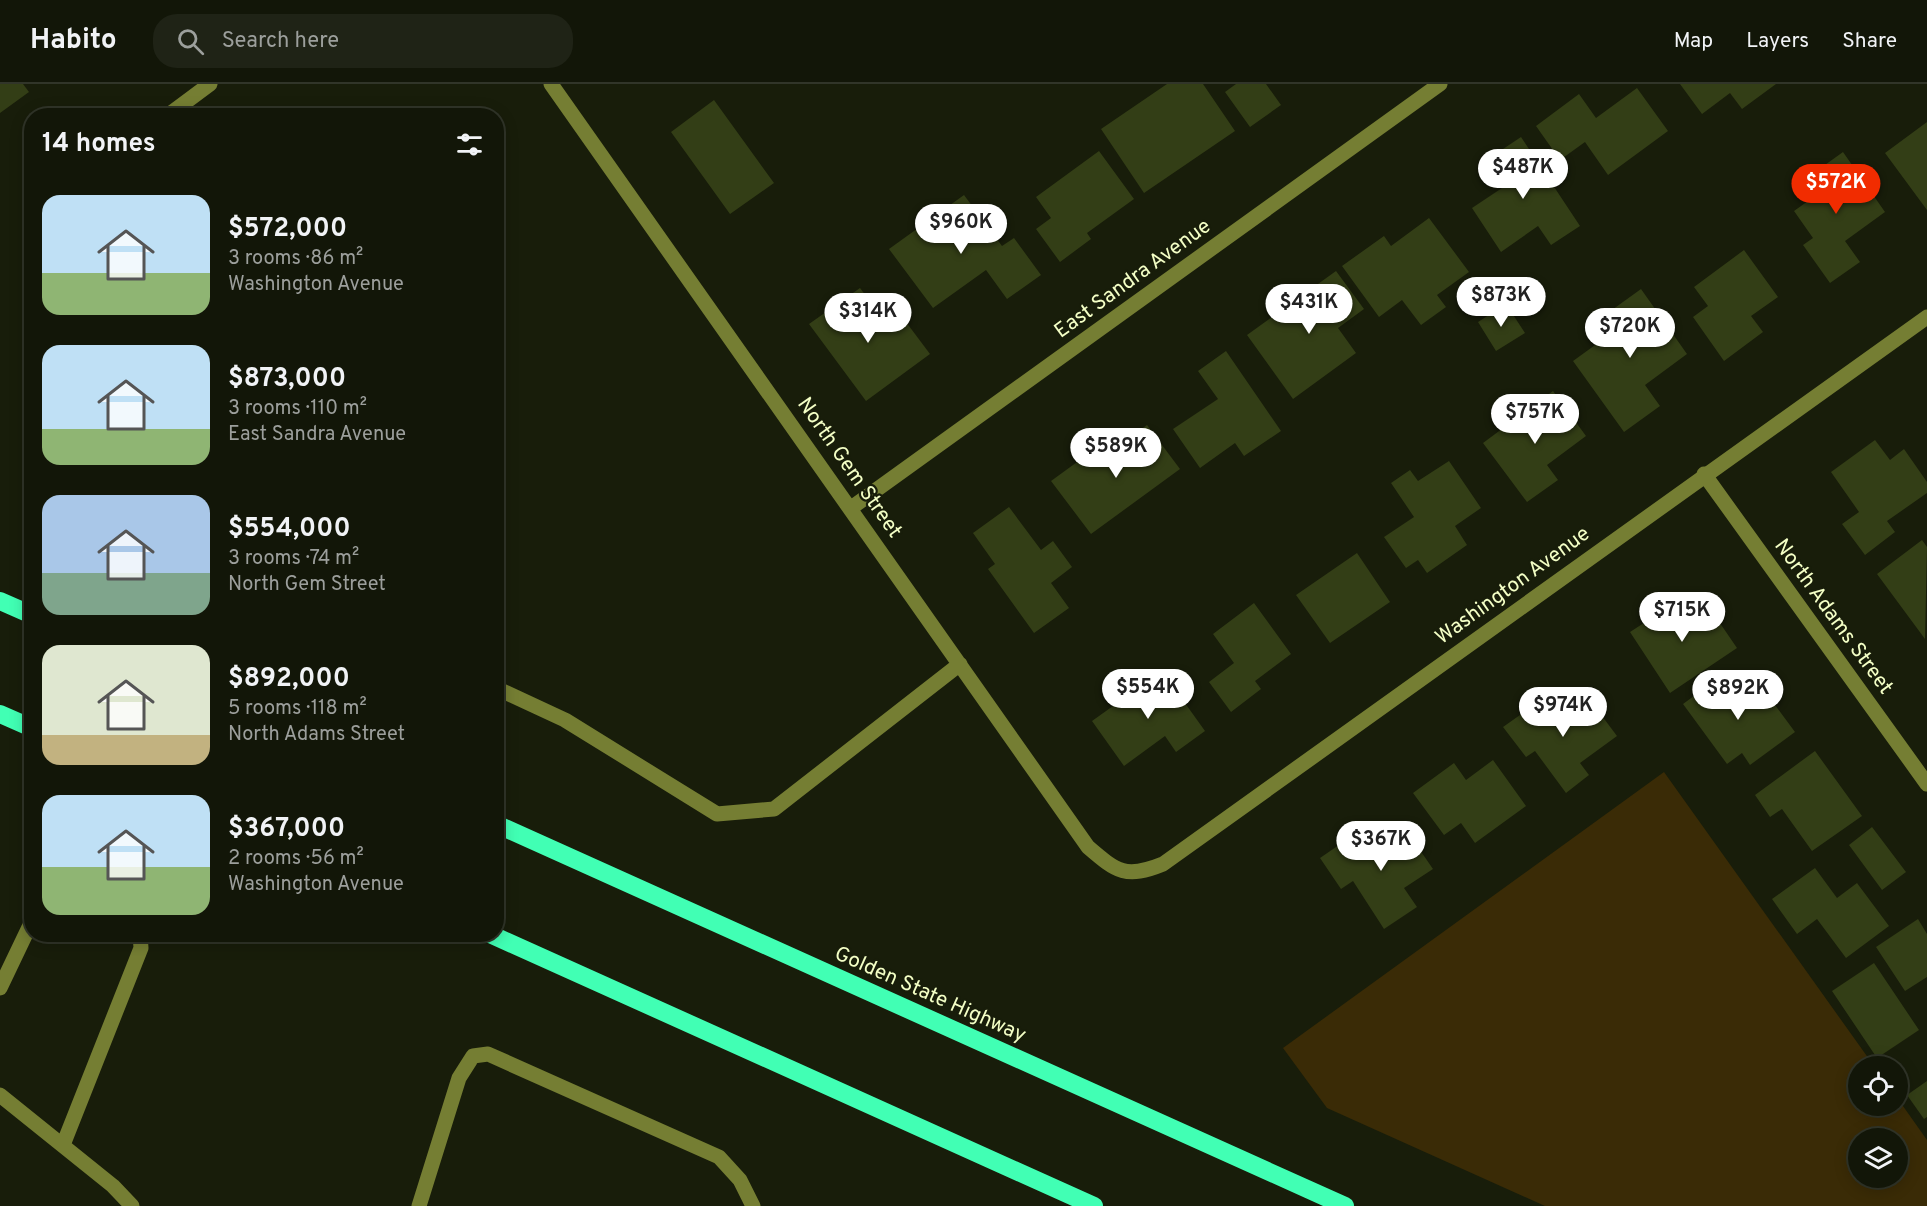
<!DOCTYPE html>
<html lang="en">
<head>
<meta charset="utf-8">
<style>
	body { margin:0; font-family:Overpass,sans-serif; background:#1f2316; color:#f1f3f6; height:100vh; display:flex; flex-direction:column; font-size:22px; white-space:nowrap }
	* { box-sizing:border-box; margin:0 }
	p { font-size:20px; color:#9c9f9c }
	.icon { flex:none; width:33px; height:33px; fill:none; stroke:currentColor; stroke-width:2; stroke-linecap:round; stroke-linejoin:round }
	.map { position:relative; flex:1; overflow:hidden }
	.panel { position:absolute; left:24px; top:24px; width:480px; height:834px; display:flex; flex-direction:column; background:#121608; border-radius:24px; box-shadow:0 3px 15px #0003,0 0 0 2px #313529 }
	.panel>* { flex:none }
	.tools { position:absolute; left:1848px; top:972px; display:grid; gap:12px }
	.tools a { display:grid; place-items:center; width:60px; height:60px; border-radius:50%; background:#121608; box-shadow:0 3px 15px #0003,0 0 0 2px #313529; font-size:30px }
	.price { position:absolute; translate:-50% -51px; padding:0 14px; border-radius:21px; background:#fff; color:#222; font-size:20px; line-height:39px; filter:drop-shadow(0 2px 3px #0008) }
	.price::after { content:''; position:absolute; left:50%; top:36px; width:18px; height:14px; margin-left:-9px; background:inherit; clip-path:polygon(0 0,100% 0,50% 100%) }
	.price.selected { background:#f12c00; color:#fff }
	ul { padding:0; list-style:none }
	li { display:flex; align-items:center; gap:18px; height:150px; padding:0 18px }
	li span { display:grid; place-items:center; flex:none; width:168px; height:120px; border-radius:18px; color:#555 }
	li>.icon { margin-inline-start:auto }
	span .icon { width:72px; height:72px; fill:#fffc; stroke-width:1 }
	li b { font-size:26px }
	h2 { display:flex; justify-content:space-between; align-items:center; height:72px; padding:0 18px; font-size:26px }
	header { display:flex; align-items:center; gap:36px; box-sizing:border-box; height:84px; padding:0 30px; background:#121608; border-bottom:2px solid #313529 }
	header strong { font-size:28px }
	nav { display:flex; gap:33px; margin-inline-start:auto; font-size:21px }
	.search { width:420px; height:54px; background:#1f2316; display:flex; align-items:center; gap:15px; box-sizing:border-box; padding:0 21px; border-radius:24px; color:#9c9f9c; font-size:22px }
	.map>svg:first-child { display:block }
	.water { fill:#3a2b06; fill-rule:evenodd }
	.building { fill:#333e16 }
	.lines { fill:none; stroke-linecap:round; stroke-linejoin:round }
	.minor { stroke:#757e33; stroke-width:15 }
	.highway { stroke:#41ffb4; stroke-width:18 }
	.labels { text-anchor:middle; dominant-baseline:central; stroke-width:4.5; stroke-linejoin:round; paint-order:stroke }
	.street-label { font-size:21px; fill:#f4ffc6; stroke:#181d0a }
</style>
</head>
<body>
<header>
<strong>Habito</strong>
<div class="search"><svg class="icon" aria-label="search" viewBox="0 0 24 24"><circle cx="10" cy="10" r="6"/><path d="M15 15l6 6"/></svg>Search here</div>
<nav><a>Map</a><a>Layers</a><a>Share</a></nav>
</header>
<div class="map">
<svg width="1927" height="1122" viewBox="0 0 1927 1122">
	<rect width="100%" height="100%" fill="#181d0a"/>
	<!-- water -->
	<path class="water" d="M1664,688L1874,982H1858V1022H1898V1015L1927,1056V1122H1545L1327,1024L1283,964ZM1858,1054H1898V1094H1858Z"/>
	<!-- building -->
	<path class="building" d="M0,0H23L29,8L0,29Z
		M1167,0H1203L1235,47L1144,109L1101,45Z
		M1236,0H1266L1281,21L1250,43L1225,8Z
		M1680,0H1776L1742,25L1730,9L1702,30Z
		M1637,4L1668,47L1608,91L1585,58L1560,76L1536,42L1579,10L1596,34Z
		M714,16L774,99L730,130L671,48Z
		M1927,38V126L1885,69Z
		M1521,53L1580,142L1551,161L1538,142L1501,168L1472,124L1505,102L1488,75Z
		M1099,67L1134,115L1087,149L1091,155L1060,178L1036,145L1051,134L1036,113Z
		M1843,68L1885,128L1845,157L1860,178L1830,199L1803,161L1813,154L1794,127L1808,117L1797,101Z
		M964,111L1002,162L1014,154L1041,191L1007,215L986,186L933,224L889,165Z
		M1429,134L1469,188L1437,211L1446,223L1421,241L1402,216L1379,233L1342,182L1384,152L1391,162Z
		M1744,166L1778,213L1751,232L1763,248L1724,277L1693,233L1708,222L1694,203Z
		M1336,187L1364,225L1338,244L1356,269L1293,315L1247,251Z
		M860,204L887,240L900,230L930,270L866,317L809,240Z
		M1641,205L1687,270L1645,301L1660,322L1624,348L1573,277L1609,251L1598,236Z
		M1506,220L1525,249L1496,267L1478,238Z
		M1226,267L1281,347L1244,372L1235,359L1200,384L1173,345L1218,315L1198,287Z
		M1553,307L1586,352L1547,381L1558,396L1527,418L1483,359Z
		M1147,341L1180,385L1091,450L1051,397L1084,373L1091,382Z
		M1875,356L1890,376L1904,365L1927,398V409L1887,437L1895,448L1865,471L1842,440L1859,428L1831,388Z
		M1449,377L1481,424L1455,442L1467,461L1427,489L1418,476L1406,484L1384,453L1414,433L1391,399L1410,386L1418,397Z
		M1009,423L1041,466L1053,457L1072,483L1051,499L1069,524L1034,549L988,485L995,480L973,449Z
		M1922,456L1927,463L1925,555L1877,490Z
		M1357,469L1390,518L1330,559L1296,511Z
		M1684,513L1698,534L1711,526L1737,564L1670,609L1630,548Z
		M1254,519L1291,570L1255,597L1261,605L1231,628L1209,598L1234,579L1213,550Z
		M1162,587L1205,647L1176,668L1165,652L1124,682L1092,637Z
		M1725,589L1750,622L1767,610L1795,648L1750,681L1742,669L1727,680L1683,620Z
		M1584,608L1617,652L1580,679L1589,691L1566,709L1535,667L1526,673L1503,643L1534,621L1545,636Z
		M1815,667L1862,732L1812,767L1782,725L1770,733L1755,711Z
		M1493,676L1526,722L1475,759L1461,739L1444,751L1413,709L1454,679L1466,696Z
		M1402,740L1433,785L1404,804L1417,823L1384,845L1353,797L1341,805L1320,774L1352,752L1362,768Z
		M1872,743L1906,788L1882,806L1849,761Z
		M1815,784L1837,814L1857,799L1889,842L1846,874L1817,835L1797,850L1772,815Z
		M1918,835L1927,850V893L1905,907L1876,863Z
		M1874,879L1919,946L1877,974L1832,907Z
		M1927,997V1033L1924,1035L1907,1011Z"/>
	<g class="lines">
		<!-- minor -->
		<path class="minor" d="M551,0L1088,763C1117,788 1126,795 1163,780L1927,233
			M167,32L210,0
			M1704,390L1927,700
			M851,424L1440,0
			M496,604L565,636L717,730L774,725L960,580
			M0,904L32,837
			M0,1011L113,1102L132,1122
			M63,1061L141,864L140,850
			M419,1122L459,994L473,972L488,970L719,1073L740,1096L753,1122"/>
		<!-- highway -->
		<path class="highway" d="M0,517L32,531
			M0,630L32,644
			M496,740L1345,1122
			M490,850L1094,1122"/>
	</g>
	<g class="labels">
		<!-- street labels -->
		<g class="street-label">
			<text transform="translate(1133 195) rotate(-36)">East Sandra Avenue</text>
			<text transform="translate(849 384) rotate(55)">North Gem Street</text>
			<text transform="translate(1513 502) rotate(-36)">Washington Avenue</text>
			<text transform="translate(1833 533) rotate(54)">North Adams Street</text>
			<text transform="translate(930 911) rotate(24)">Golden State Highway</text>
		</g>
	</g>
</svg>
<div class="tools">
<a><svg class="icon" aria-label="locate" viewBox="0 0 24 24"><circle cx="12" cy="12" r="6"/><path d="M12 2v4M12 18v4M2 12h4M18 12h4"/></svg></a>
<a><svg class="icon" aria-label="layers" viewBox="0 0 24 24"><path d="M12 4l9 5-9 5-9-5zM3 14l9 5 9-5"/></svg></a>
</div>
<b class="price" style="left:1523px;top:116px">$487K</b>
<b class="price selected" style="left:1836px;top:131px">$572K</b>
<b class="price" style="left:961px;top:171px">$960K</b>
<b class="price" style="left:1501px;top:244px">$873K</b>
<b class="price" style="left:1309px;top:251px">$431K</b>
<b class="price" style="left:868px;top:260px">$314K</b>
<b class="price" style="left:1630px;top:275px">$720K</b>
<b class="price" style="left:1535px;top:361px">$757K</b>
<b class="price" style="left:1116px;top:395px">$589K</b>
<b class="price" style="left:1682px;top:559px">$715K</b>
<b class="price" style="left:1148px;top:636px">$554K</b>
<b class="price" style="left:1738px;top:637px">$892K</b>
<b class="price" style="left:1563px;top:654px">$974K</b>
<b class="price" style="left:1381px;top:788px">$367K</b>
<section class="panel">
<h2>14 homes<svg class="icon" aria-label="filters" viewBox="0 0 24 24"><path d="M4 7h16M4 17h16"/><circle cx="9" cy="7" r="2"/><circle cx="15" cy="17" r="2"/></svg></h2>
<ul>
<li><span style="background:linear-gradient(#bfe0f5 65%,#8fb573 0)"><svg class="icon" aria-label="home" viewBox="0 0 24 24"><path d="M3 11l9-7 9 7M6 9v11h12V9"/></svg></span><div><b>$572,000</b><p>3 rooms · 86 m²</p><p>Washington Avenue</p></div></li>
<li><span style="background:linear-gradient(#bfe0f5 70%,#8fb573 0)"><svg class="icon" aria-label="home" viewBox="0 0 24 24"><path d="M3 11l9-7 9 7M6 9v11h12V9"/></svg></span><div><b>$873,000</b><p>3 rooms · 110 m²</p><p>East Sandra Avenue</p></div></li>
<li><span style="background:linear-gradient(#a9c7e8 65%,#7fa58c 0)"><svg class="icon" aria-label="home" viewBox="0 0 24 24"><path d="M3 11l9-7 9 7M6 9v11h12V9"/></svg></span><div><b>$554,000</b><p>3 rooms · 74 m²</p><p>North Gem Street</p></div></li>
<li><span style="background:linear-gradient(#dfe7d0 75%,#c2b280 0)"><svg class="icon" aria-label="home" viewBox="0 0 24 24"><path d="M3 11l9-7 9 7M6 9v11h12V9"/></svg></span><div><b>$892,000</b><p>5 rooms · 118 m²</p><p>North Adams Street</p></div></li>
<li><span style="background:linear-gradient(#bfe0f5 60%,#8fb573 0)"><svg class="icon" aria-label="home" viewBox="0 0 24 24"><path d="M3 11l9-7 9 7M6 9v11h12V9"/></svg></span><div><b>$367,000</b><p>2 rooms · 56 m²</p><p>Washington Avenue</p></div></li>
</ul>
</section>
</div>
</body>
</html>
